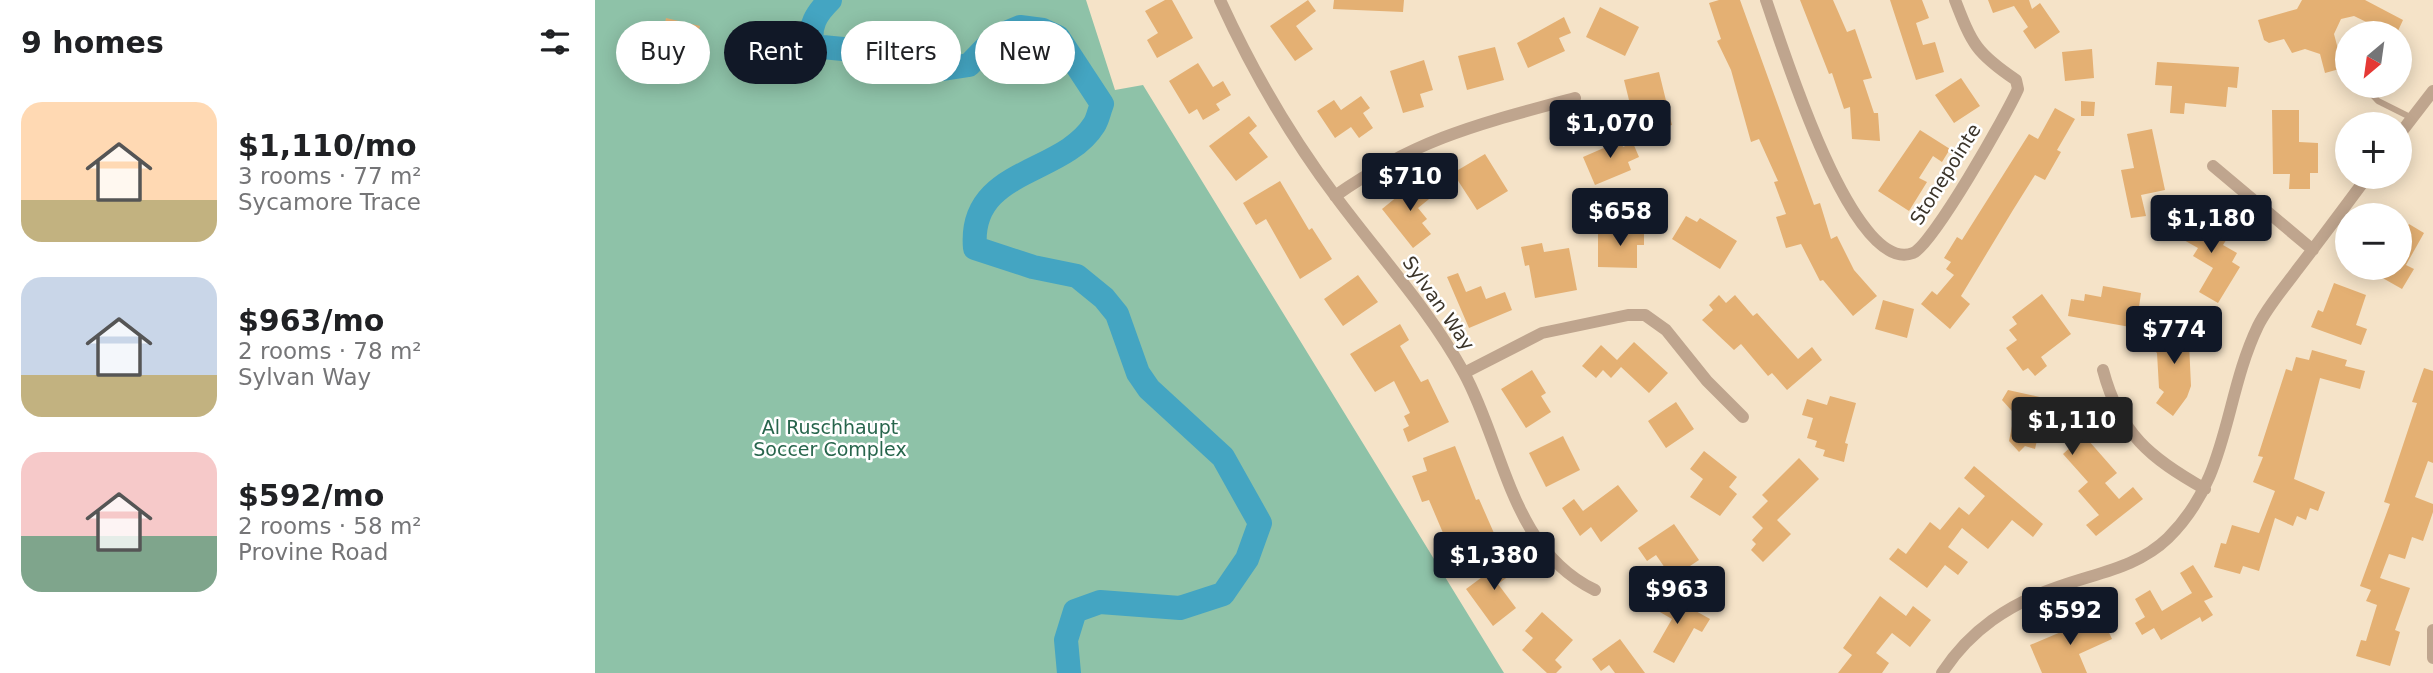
<!DOCTYPE html>
<html lang="en">
<head>
<meta charset="utf-8">
<style>
	body { margin:0; font-family:"DejaVu Sans",sans-serif; background:#f6f6f6; color:#202124; height:100vh; display:flex; flex-direction:column; font-size:26px; white-space:nowrap }
	* { box-sizing:border-box; margin:0 }
	p { font-size:23px; color:#757577 }
	.icon { flex:none; width:38px; height:38px; fill:none; stroke:currentColor; stroke-width:2; stroke-linecap:round; stroke-linejoin:round }
	.map { position:relative; flex:1; overflow:hidden }
	.sheet { display:flex; flex-direction:column; background:#fff; width:595px }
	.sheet>* { flex:none }
	.banner { position:absolute; left:21px; top:21px; width:665px; height:63px; display:flex; gap:14px }
	.needle { width:46px; rotate:209deg }
	.fabs { position:absolute; left:1740px; top:21px; display:grid; gap:14px }
	.fabs a { display:grid; place-items:center; width:77px; height:77px; border-radius:50%; background:#fff; box-shadow:0 4px 18px #0003; font-size:35px }
	.price { position:absolute; translate:-50% -60px; padding:0 16px; border-radius:7px; background:#111827; color:#fff; font-size:23px; line-height:46px; filter:drop-shadow(0 2px 4px #0008) }
	.price::after { content:''; position:absolute; left:50%; top:42px; width:21px; height:16px; margin-left:-10px; background:inherit; clip-path:polygon(0 0,100% 0,50% 100%) }
	.price.active { background:#222; color:#fff }
	ul { padding:0; list-style:none }
	li { display:flex; align-items:center; gap:21px; height:175px; padding:0 21px }
	li span { display:grid; place-items:center; flex:none; width:196px; height:140px; border-radius:21px; color:#555 }
	li>.icon { margin-inline-start:auto }
	span .icon { width:84px; height:84px; fill:#fffc; stroke-width:1 }
	li b { font-size:30px }
	h2 { display:flex; justify-content:space-between; align-items:center; height:84px; padding:0 21px; font-size:30px }
	.tag { padding:0 24px; border-radius:32px; background:#fff; box-shadow:0 4px 18px #0003; font-size:24px; line-height:63px }
	.tag.active { background:#111827; color:#fff }
	main { display:flex; flex:1; min-height:0 }
	.map>svg:first-child { display:block }
	.green { fill:#8ec2a8 }
	.lines { fill:none; stroke-linecap:round; stroke-linejoin:round }
	.river { stroke:#44a5c2; stroke-width:24 }
	.building { fill:#e4b073 }
	.service { stroke:#bfa58e; stroke-width:6 }
	.minor { stroke:#bfa58e; stroke-width:12 }
	.labels { text-anchor:middle; dominant-baseline:central; stroke-width:5; stroke-linejoin:round; paint-order:stroke }
	.street-label { font-size:19px; fill:#3b3429; stroke:#fff }
	.park-label { font-size:19px; fill:#27654c; stroke:#fff }
</style>
</head>
<body>
<main>
<section class="sheet">
<h2>9 homes<svg class="icon" aria-label="filters" viewBox="0 0 24 24"><path d="M4 7h16M4 17h16"/><circle cx="9" cy="7" r="2"/><circle cx="15" cy="17" r="2"/></svg></h2>
<ul>
<li><span style="background:linear-gradient(#ffd9b3 70%,#c2b280 0)"><svg class="icon" aria-label="home" viewBox="0 0 24 24"><path d="M3 11l9-7 9 7M6 9v11h12V9"/></svg></span><div><b>$1,110/mo</b><p>3 rooms · 77 m²</p><p>Sycamore Trace</p></div></li>
<li><span style="background:linear-gradient(#c9d6e8 70%,#c2b280 0)"><svg class="icon" aria-label="home" viewBox="0 0 24 24"><path d="M3 11l9-7 9 7M6 9v11h12V9"/></svg></span><div><b>$963/mo</b><p>2 rooms · 78 m²</p><p>Sylvan Way</p></div></li>
<li><span style="background:linear-gradient(#f6c9c9 60%,#7fa58c 0)"><svg class="icon" aria-label="home" viewBox="0 0 24 24"><path d="M3 11l9-7 9 7M6 9v11h12V9"/></svg></span><div><b>$592/mo</b><p>2 rooms · 58 m²</p><p>Provine Road</p></div></li>
</ul>
</section>
<div class="map">
<svg width="1838" height="673" viewBox="0 0 1838 673">
	<rect width="100%" height="100%" fill="#f5e3c8"/>
	<!-- green -->
	<path class="green" d="M0,0H491L520,90L548,85L909,673H0Z"/>
	<g class="lines">
		<!-- river -->
		<path class="river" d="M235,0C221,14 214,25 217,46L279,52L348,69L374,65L401,37L425,27L448,30L463,37L507,104C504,111 503,119 499,125C467,176 373,168 380,248L438,267L482,276L509,298L522,314L543,373L554,389L628,457L665,523L652,559L628,594L585,608L505,602L480,611L471,640L474,673"/>
	</g>
	<!-- building -->
	<path class="building" d="M570,0H577L598,38L562,58L552,40L563,33L550,11Z
		M713,0L721,11L701,26L718,49L700,61L675,26Z
		M739,0H809L808,12L738,9Z
		M1124,0H1145L1219,205L1225,203L1236,239L1242,236L1259,270L1282,296L1258,316L1228,280L1225,281L1206,244L1191,248L1181,217L1191,214L1179,182L1183,181L1164,139L1156,142L1136,70L1122,41L1126,39L1114,3Z
		M1205,0H1238L1252,32L1260,29L1277,78L1268,80L1279,113H1283L1285,141L1257,139L1255,107L1249,109L1237,73L1234,74Z
		M1295,0H1327L1334,18L1321,23L1328,45L1340,42L1349,72L1321,80Z
		M1393,0H1434L1437,9L1445,3L1465,32L1440,49L1428,31L1433,27L1419,6L1398,13Z
		M1707,0H1770L1808,20L1802,33H1794L1759,16L1746,19L1739,34L1748,68L1730,73L1725,54L1710,49L1697,53L1689,39L1674,43L1669,40L1663,20L1702,9Z
		M1005,7L1044,27L1030,56L991,37Z
		M969,17L976,33L964,38L970,51L933,68L922,43Z
		M71,18L105,26L99,50L66,42Z
		M900,47L909,80L872,90L863,56Z
		M1497,49L1499,78L1470,81L1467,52Z
		M829,60L838,90L825,94L829,107L808,113L795,71Z
		M1562,62L1644,67L1642,88L1633,87L1631,107L1590,103L1589,114L1575,113L1577,86L1560,85Z
		M603,63L618,87L628,81L636,95L621,104L625,110L608,120L602,109L594,114L574,81Z
		M1064,72L1077,125L1055,130L1050,105L1036,108L1029,80Z
		M1366,78L1385,106L1359,123L1340,95Z
		M766,96L775,108L768,113L778,128L764,138L756,127L740,138L722,111L739,100L746,110Z
		M1486,101L1500,102L1499,116H1486Z
		M1460,108L1480,119L1462,150L1466,152L1450,180L1440,175L1418,210L1366,296L1375,304L1355,329L1326,304L1337,291L1342,295L1359,275L1351,269L1356,262L1349,258L1362,237L1367,240L1434,134L1443,139Z
		M1677,110H1704V142L1723,143V173H1715V189H1694L1695,174H1678Z
		M654,116L662,126L654,133L673,157L641,181L614,146Z
		M1557,129L1570,190L1546,195L1551,216L1536,218L1526,170L1539,168L1532,134Z
		M1325,130L1355,149L1347,162L1338,156L1324,178L1332,182L1314,211L1283,191Z
		M1023,134L1028,147L1038,143L1044,157L1033,162L1036,170L1000,185L988,157L1011,147L1008,140Z
		M890,154L913,191L882,210L858,173Z
		M825,178L839,195L823,208L832,219L827,223L836,234L818,248L787,209Z
		M685,181L714,230L717,228L737,259L705,279L671,219L661,225L648,203Z
		M1591,212L1618,229L1620,226L1635,234L1628,245L1642,253L1637,262L1645,267L1623,303L1604,292L1618,268L1598,256L1603,248L1587,239L1593,230L1583,224Z
		M1091,216L1102,222L1105,218L1142,241L1125,269L1077,239Z
		M1814,224L1829,233L1811,265L1819,269L1807,289L1770,268H1804V232L1808,234Z
		M1027,227H1049V245H1042V268L1003,267V234H1027Z
		M947,243L949,252L974,248L982,290L940,298L934,265L930,266L926,247Z
		M863,273L871,292L886,286L891,299L910,292L917,310L874,328L852,277Z
		M763,275L783,302L748,326L729,299Z
		M1739,283L1771,295L1761,325L1772,329L1766,345L1716,327L1723,310L1728,312Z
		M1508,286L1546,293L1541,328L1473,316L1476,299L1489,301L1490,294L1506,297Z
		M1447,294L1476,334L1446,357L1452,366L1440,376L1433,368L1428,371L1411,348L1422,340L1414,330L1422,324L1417,317Z
		M1124,295L1131,303L1140,295L1158,316L1162,313L1203,359L1217,347L1227,360L1192,390L1177,373L1173,376L1146,344L1139,350L1107,320L1118,310L1114,305Z
		M1288,300L1319,309L1312,338L1280,329Z
		M1583,315L1595,324L1586,337L1594,343L1596,386L1592,397L1578,416L1561,403L1569,392L1564,388L1562,353L1557,348Z
		M805,324L814,340L805,346L826,382L833,379L854,422L813,442L808,429L814,426L809,416L815,413L799,381L780,392L755,354Z
		M1039,342L1073,373L1054,393L1026,367L1016,378L1008,370L1001,378L987,366L1006,345L1022,360Z
		M1717,350L1752,360L1750,366L1770,371L1765,389L1725,378L1699,479L1730,492L1723,511L1715,508L1711,520L1702,516L1698,526L1680,518L1664,571L1648,566L1645,574L1619,567L1626,543L1631,544L1637,525L1664,533L1680,491L1658,482L1668,457L1663,456L1691,369L1697,371L1701,357L1714,360Z
		M1829,368L1838,371V463L1833,461L1820,497L1838,504V512L1828,541L1817,537L1810,559L1794,554L1785,578L1815,588L1800,630L1805,632L1795,666L1761,656L1766,640L1771,641L1782,605L1771,601L1776,590L1765,586L1795,504L1789,502L1822,403L1817,402Z
		M937,370L951,393L946,396L956,412L931,428L906,389Z
		M1413,390L1458,400L1522,473L1510,483L1524,499L1538,487L1548,499L1501,536L1491,525L1504,515L1483,491L1493,482L1468,454L1479,444L1449,410L1440,449L1430,446L1424,452L1414,441L1417,426L1425,420L1407,400Z
		M1235,396L1261,403L1250,443L1253,444L1249,462L1228,456L1230,450L1220,447L1222,441L1212,438L1218,418L1207,415L1212,399L1232,405Z
		M1081,402L1099,429L1071,448L1053,421Z
		M968,436L985,470L951,487L934,453Z
		M860,446L881,500L884,499L902,540L875,551L879,559L856,569L845,543L851,540L834,500L827,502L817,476L832,471L828,458Z
		M1109,451L1142,477L1134,487L1142,494L1125,516L1095,497L1108,479L1095,469Z
		M1204,458L1224,479L1182,520L1196,534L1168,562L1156,550L1161,544L1157,540L1168,528L1157,517L1173,501L1167,495Z
		M1379,466L1448,524L1438,537L1417,520L1393,549L1367,528L1353,547L1373,562L1363,575L1350,565L1332,588L1294,559L1303,548L1311,554L1335,522L1345,530L1364,507L1374,515L1390,496L1369,478Z
		M1023,485L1043,511L1006,542L996,527L985,536L967,508L979,499L988,511Z
		M1079,524L1104,560L1077,578L1061,555L1052,561L1043,548Z
		M917,555L926,567L903,584L921,608L898,626L871,589Z
		M1598,565L1618,597L1609,601L1618,615L1607,622L1605,617L1566,640L1559,628L1547,635L1540,623L1550,617L1540,599L1555,590L1567,611L1597,593L1585,573Z
		M1067,592L1115,619L1107,632L1099,628L1079,663L1058,652L1077,619L1058,608Z
		M1285,596L1311,616L1318,606L1336,620L1315,647L1297,633L1281,653L1294,663L1287,673H1243L1257,655L1248,648Z
		M947,612L978,640L960,660L967,667L961,673H952L927,650L938,638L930,631Z
		M1506,615L1517,639L1484,654L1492,673H1447L1435,645Z
		M1025,639L1050,673H1020L1014,665L1006,671L997,659Z"/>
	<g class="lines">
		<!-- service -->
		<path class="service" d="M1769,86L1783,101L1817,118"/>
		<!-- minor -->
		<path class="minor" d="M625,0C656,68 695,136 741,197C784,255 834,309 869,373C909,446 916,550 1000,590
			M1171,0C1186,42 1257,277 1318,253C1337,246 1412,114 1423,89L1421,80C1381,53 1377,44 1360,0
			M1804,135L1838,91
			M1618,166L1718,250
			M740,196C823,138 884,124 980,98
			M1508,370C1525,434 1555,458 1610,489
			M869,373L947,333L1033,315H1050L1071,330L1112,381L1148,417
			M1838,658V630
			M1347,673C1375,630 1414,604 1463,587C1501,573 1542,568 1573,538C1635,477 1628,399 1663,326C1673,306 1689,288 1702,270C1726,239 1749,208 1772,177"/>
	</g>
	<g class="labels">
		<!-- street labels -->
		<g class="street-label">
			<text transform="translate(1350 174) rotate(-58)">Stonepointe</text>
			<text transform="translate(844 303) rotate(55)">Sylvan Way</text>
		</g>
		<!-- park labels -->
		<g class="park-label">
			<text x="235" y="427">Al Ruschhaupt<tspan x="235" dy="22">Soccer Complex</tspan></text>
		</g>
	</g>
</svg>
<div class="fabs">
<a><svg class="needle" viewBox="-14 -14 28 28"><path d="M0-13l5 13h-10z" fill="#e53935"/><path d="M0 13l5-13h-10z" fill="#757577"/></svg></a>
<a>+</a>
<a>−</a>
</div>
<b class="price" style="left:1015px;top:160px">$1,070</b>
<b class="price" style="left:815px;top:213px">$710</b>
<b class="price" style="left:1025px;top:248px">$658</b>
<b class="price" style="left:1616px;top:255px">$1,180</b>
<b class="price" style="left:1579px;top:366px">$774</b>
<b class="price active" style="left:1477px;top:457px">$1,110</b>
<b class="price" style="left:899px;top:592px">$1,380</b>
<b class="price" style="left:1082px;top:626px">$963</b>
<b class="price" style="left:1475px;top:647px">$592</b>
<div class="banner">
<a class="tag">Buy</a>
<a class="tag active">Rent</a>
<a class="tag">Filters</a>
<a class="tag">New</a>
</div>
</div>
</main>
</body>
</html>
